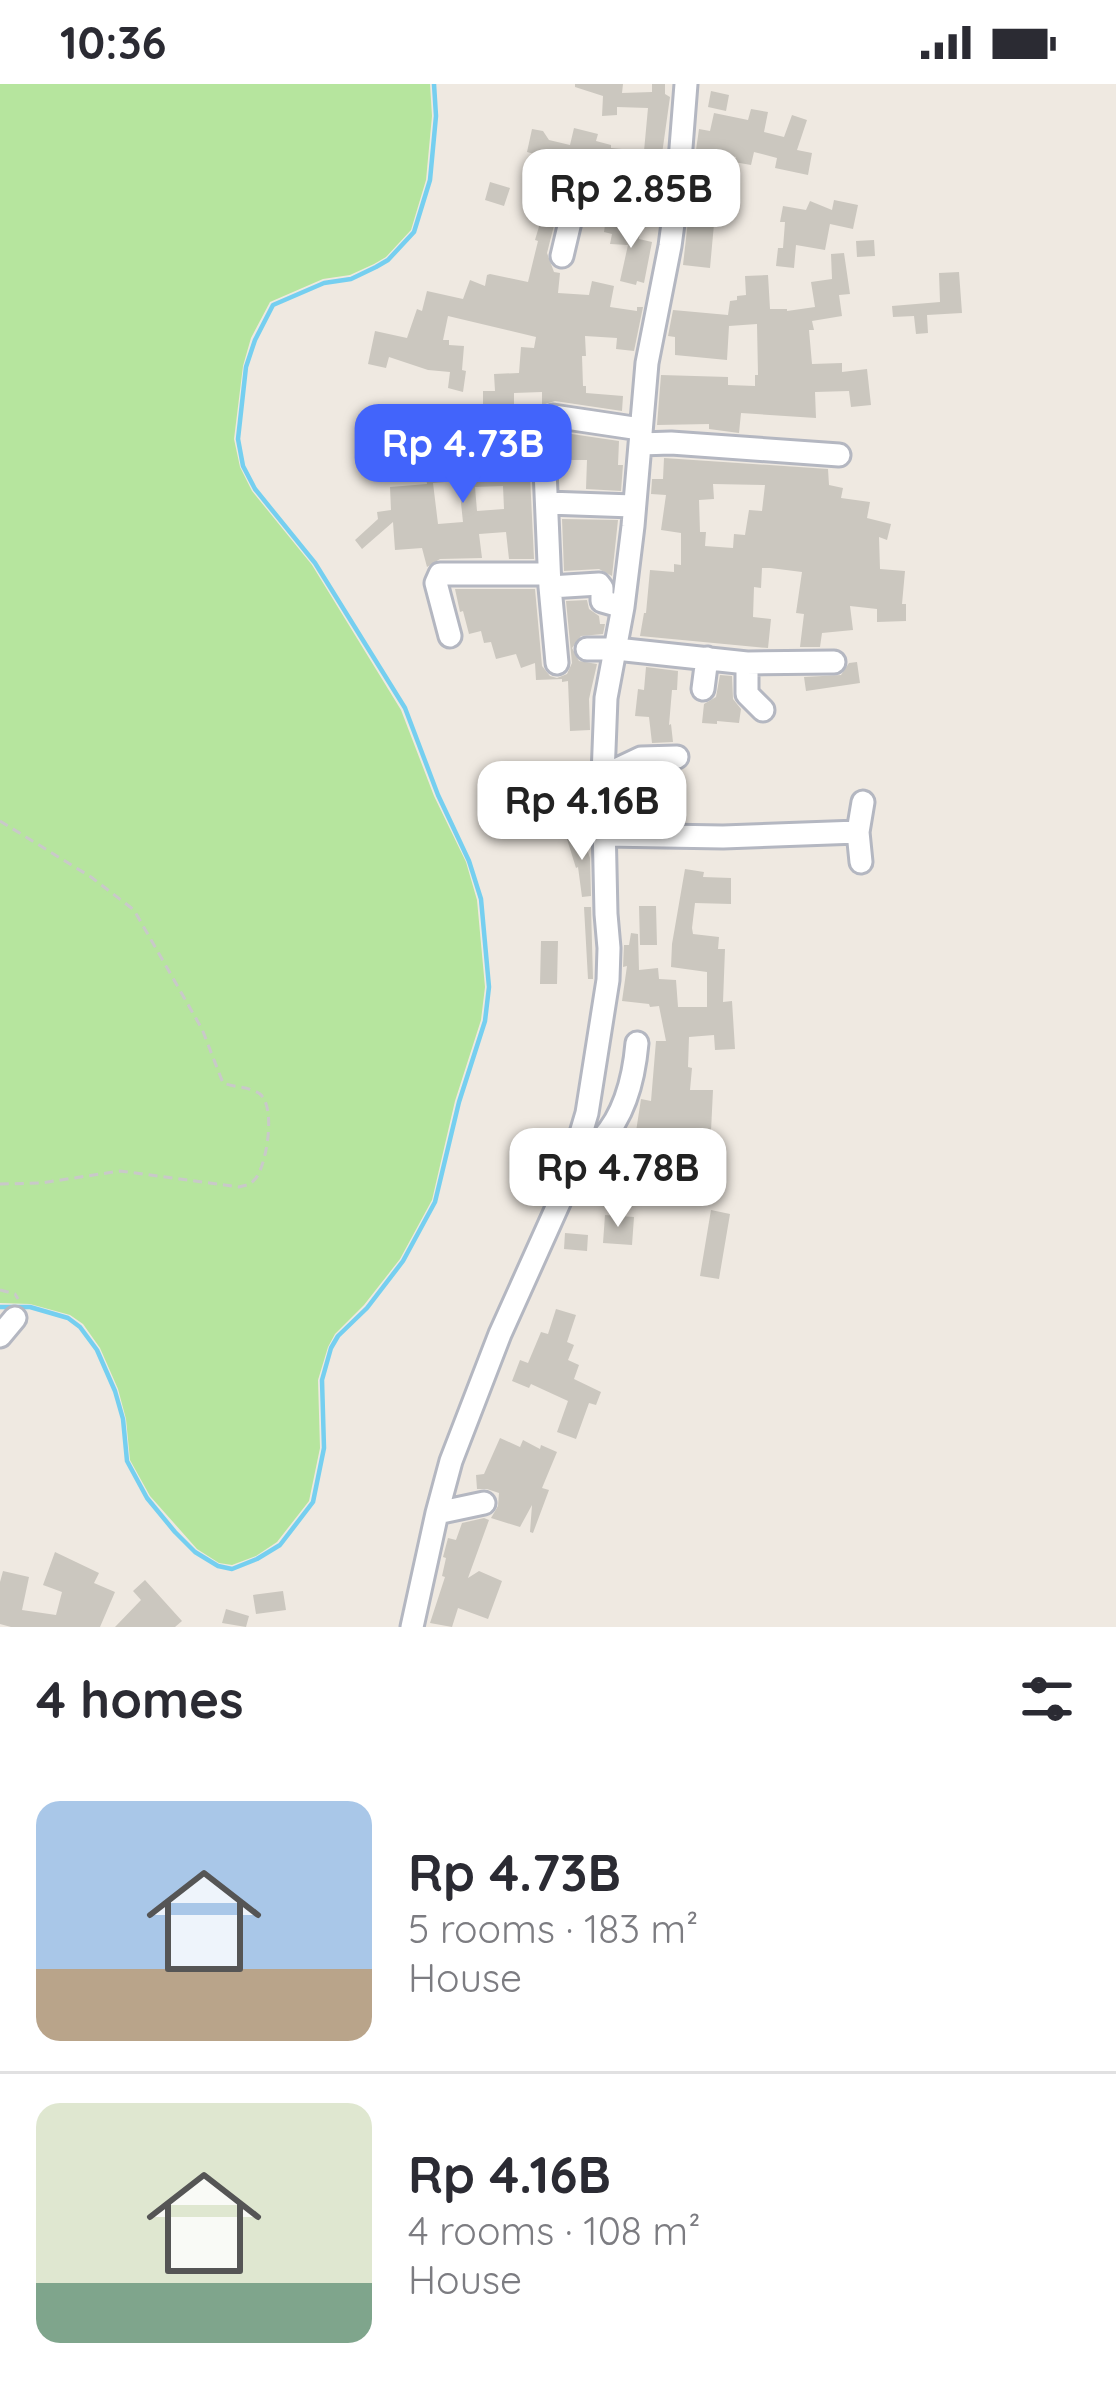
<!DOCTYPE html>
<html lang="en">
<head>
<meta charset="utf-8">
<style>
	body { margin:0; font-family:Quicksand,sans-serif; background:#f2f2f3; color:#2b2b33; height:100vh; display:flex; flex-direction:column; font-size:45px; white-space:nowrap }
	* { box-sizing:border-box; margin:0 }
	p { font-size:39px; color:#7c7c81 }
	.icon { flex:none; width:66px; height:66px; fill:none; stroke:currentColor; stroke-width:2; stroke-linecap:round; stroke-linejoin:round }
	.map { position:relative; height:1543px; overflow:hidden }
	.panel { display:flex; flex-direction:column; background:#fff; flex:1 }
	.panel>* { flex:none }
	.price { position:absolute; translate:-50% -102px; padding:0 27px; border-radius:24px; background:#fff; color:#222; font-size:39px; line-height:78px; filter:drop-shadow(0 3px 6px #0008) }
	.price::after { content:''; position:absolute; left:50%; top:72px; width:36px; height:27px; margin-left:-18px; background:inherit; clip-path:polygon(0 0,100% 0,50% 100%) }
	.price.on { background:#4264fb; color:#fff }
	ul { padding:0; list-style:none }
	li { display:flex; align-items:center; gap:36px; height:300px; padding:0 36px }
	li+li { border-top:3px solid #e1e1e2 }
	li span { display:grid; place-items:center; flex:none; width:336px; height:240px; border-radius:24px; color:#555 }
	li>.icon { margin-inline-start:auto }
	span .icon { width:144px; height:144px; fill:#fffc; stroke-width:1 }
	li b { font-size:51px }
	h2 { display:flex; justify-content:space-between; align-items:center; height:144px; padding:0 36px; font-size:51px }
	.status { display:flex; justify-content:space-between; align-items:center; height:84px; padding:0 60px; background:#fff; direction:ltr }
	.status svg { height:33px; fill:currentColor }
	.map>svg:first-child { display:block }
	.green { fill:#b6e59e }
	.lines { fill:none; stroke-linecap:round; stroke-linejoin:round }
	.stream { stroke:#75cff0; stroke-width:4.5 }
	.building { fill:#cbc7bf; fill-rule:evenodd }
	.minor-casing { stroke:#b4b7c1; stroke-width:27 }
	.path { stroke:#c9c9c9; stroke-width:3; stroke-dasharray:9 6; stroke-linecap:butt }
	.minor { stroke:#fff; stroke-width:21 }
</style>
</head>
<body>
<div class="status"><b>10:36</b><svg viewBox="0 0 49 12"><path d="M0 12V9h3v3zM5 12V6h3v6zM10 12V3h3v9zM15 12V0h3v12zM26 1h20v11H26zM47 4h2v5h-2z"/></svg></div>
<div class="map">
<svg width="1116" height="1543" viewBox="0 0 1116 1543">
	<rect width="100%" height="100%" fill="#efe9e1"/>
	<!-- green -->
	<path class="green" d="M0,0H430L432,32L426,96L411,146L386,173L374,180L350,191L323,195L270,218L251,254L243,282L234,355L240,383L252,407L312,481L401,626L434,712L466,778L477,816L485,903L481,936L455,1017L432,1116L400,1175L364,1221L335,1250L328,1263L318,1296L320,1364L309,1417L277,1458L256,1472L232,1481L219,1479L197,1465L150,1412L130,1376L126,1335L118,1305L100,1264L83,1240L70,1231L30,1220L0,1219Z"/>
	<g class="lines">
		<!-- stream -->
		<path class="stream" d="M0,1223H30L68,1234L80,1243L97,1266L115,1307L123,1335L127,1377L147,1414L175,1448L195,1468L218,1482L232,1485L257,1475L280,1461L313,1418L324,1364L322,1296L331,1264L338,1252L367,1224L403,1177L435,1118L459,1018L485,937L489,903L481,815L469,777L438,711L405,624L315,479L255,405L243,382L238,355L246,283L255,256L273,221L324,199L351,195L376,183L388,176L414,148L430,96L436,32L434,0"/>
	</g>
	<!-- building -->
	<path class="building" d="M575,0H623L622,9L652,8V0H665V10L670,13L662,70L665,71L664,84L586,68L577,69L571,74L547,169L554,188L560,189L558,209L589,211L592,197L614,202L610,223L637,227V223H643L634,267L616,265L617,254L585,252L586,272H582L583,302H586V309L623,312L622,327L555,317L542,321V308L514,309V320L483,322V307H495L494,290L519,289L521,263L534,264L536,253L448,232L443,256H449V261L464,262L462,286L466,287L463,308L448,304L450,288L428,286L389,273L386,284L368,280L375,247L407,254L417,225L422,227L427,207L463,215L470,196L485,202L487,191L490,190L528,198L538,157L535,156L543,129L547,131L557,76L527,68L532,45L543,47L549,56L570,61L574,44L598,50L596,57L611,61V64L644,67L648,24L617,23V31L602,32L603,12L575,3Z
		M711,7L729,11L726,27L708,23Z
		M751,25L768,28L764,48L784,53L792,31L807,36L797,66L812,69L808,91L775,84L777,74L754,68L751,81L734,78L736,73L696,66L699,45L710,47L714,29L748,36Z
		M490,98L510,104L504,122L485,116Z
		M834,116L858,121L853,145L830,140L825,166L796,161L794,184L776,182L778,164H783L785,138H780L783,122L806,126L810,117L832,126Z
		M606,134L640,147L639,155L652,158L644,199L637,197L636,201L620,197L628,161L610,160L612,150L604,148Z
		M688,137L714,140L710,184L683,181Z
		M874,156L875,172L857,173L856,157Z
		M844,169L850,210L839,211L842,232L812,237L814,246H809L812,280L842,279V288L867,285L871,321L851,323L849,307L815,308L816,334L741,329L739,349L709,345V340L657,341L661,291L728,293V301L755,302V291H758L757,240L729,242L727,276L675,271V253L668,252L673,226L728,231L730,217L737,216V212L746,211L745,192L768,191L770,225H787V227L815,223L811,198L832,195L831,170Z
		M959,188L962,229L927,231L928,249L916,250L914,232L893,233L892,222L940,218L939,189Z
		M558,348L619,357L618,381H623L621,407L586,405L587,376H560Z
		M507,353L509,372L529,371L534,475H509L506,448L479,450L482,474L440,475L427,483L422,464L395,466L393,438L362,465L355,456L378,435L377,428L391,426L390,403L427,400L423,369L439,367L440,373L487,369L486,355ZM456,397L459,400L463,438L438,440L433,399ZM503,402L504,425L477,427L475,403Z
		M664,374L828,385L829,401L843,404L841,414L870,418L867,434L891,440L887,456L879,453L880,485L905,487L902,520H906V537L877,538V525L850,522L853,546L822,549L820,563H800L804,530L796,529L802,488L770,484H762L761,504L754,503L753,533L771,535L768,564L640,552L644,529H646L650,486L674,488V480L681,481V449L661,446L666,411L651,410L652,395H663ZM713,400L765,401L762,427L749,426L745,451L734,450L733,464L705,462L706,448H700L699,416L714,415Z
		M562,435L618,436L612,492L599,485L564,487Z
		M455,505H535L542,582L550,592L557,594L567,590L572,579L566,517L587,516L589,525L599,532L600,540H605L603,550L581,552L572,564L579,577L597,580L589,615L590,646L570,647L568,597L562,598V595L536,596L535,579L521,584L516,570L496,575L491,558L484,559L481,547L469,550L463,527L460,528Z
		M857,578L860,599L806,607L804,593L841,591L849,579Z
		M646,583L678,587L677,606H672L669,641L671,640L673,658L652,659L649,633L635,632L638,605L644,606Z
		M720,591L732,592L733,615L741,625L739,639L717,637V640L702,639L704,620L716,613Z
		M582,750L590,774L591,812L582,813L578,783L576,784L567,755Z
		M685,785L704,788L703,793L731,794V820L695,819L692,844L693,850L719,853L718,865H725L723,918L732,917L735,965L715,966L714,951L689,953L688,983L692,984L690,1006H713L711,1047L688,1046V1049L660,1048L658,1057L635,1054L641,1015L651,1017L656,957H666L659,922L650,923L649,920L622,917L627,882L623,883L624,861H629L631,849L638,850L639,886L658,884L659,895L676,896L678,923H707V888L671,883L672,860Z
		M639,822H656L657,861H640Z
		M584,823H591L593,895H588Z
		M541,857H558L557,900H540Z
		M656,1072L679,1073L678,1097L654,1095Z
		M632,1074L634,1097L612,1099L610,1076Z
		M711,1126L730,1130L719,1195L700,1192Z
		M605,1131L634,1133L632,1161L603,1159Z
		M565,1149L588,1151L587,1167L564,1165Z
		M556,1225L576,1231L567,1258L574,1261L568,1276L579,1281L574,1295L601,1308L596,1321L589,1319L576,1355L557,1348L568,1317L531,1300L529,1304L512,1297L520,1276L528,1279L541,1248L548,1250Z
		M500,1354L520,1363L523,1356L540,1365L541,1361L557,1368L542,1404L549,1406L533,1449L530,1448L532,1421L520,1443L491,1434L498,1422L499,1409L487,1405H477L476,1391L484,1390Z
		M484,1434L489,1436L468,1494L479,1487L502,1497L488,1535L458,1524L452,1543L430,1539L445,1493L442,1492L446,1474L443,1473L448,1454L456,1456L462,1439Z
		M55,1468L99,1489L94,1499L115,1508L100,1543H11L0,1540V1498L3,1487L29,1493L22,1526L56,1531L62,1508L43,1501Z
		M145,1496L182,1537L175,1543H115L141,1516L133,1507Z
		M283,1507L286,1526L256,1530L253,1511Z
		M226,1525L249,1532L246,1543L222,1539Z"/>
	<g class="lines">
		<defs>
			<path id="minor" d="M562,172L583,83L678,102
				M384,336L444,345L520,334L543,338L553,332L640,345
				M543,338L550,503L599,500L602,504V517L623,523
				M640,360L671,359L839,371
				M547,419L633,422
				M550,503L557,579
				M450,552L436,499L440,490H549
				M587,565H616L747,579L834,578
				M747,579V610L763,626
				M703,605L707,574
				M603,692L641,674L677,673
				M605,751L723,753L858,748
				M861,778L858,748L863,718
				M580,1059L602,1055C626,1029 634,993 637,959
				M0,1252L15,1234
				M437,1429L484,1419
				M412,1543L437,1429L451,1377L500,1250L563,1110L587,1029L608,896L609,864L606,830L603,692L606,614L623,523L633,442L647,279L670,162L678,102L686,0"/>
		</defs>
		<!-- minor casing -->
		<use href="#minor" class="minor-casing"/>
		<!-- path -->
		<path class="path" d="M0,737L91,793L134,826L202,945L223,999C233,1003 251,1003 260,1010C276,1023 267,1079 256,1094C249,1102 249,1100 239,1103L120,1087L41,1099L0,1100
			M0,1206L15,1210L18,1215"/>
		<!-- minor -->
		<use href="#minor" class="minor"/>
	</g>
</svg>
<b class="price" style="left:631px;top:167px">Rp 2.85B</b>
<b class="price on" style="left:463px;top:422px">Rp 4.73B</b>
<b class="price" style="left:582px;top:779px">Rp 4.16B</b>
<b class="price" style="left:618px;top:1146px">Rp 4.78B</b>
</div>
<section class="panel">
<h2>4 homes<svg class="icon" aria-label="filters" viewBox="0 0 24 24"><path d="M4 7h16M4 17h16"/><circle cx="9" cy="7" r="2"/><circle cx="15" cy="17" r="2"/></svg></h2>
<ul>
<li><span style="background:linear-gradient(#a9c7e8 70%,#b9a48a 0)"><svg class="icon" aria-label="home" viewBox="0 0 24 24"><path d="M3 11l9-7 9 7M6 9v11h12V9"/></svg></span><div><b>Rp 4.73B</b><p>5 rooms · 183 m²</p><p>House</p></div></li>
<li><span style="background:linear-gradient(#dfe7d0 75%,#7fa58c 0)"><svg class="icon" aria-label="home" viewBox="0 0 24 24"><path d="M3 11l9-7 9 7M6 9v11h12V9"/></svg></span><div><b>Rp 4.16B</b><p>4 rooms · 108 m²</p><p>House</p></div></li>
</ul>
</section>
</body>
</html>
